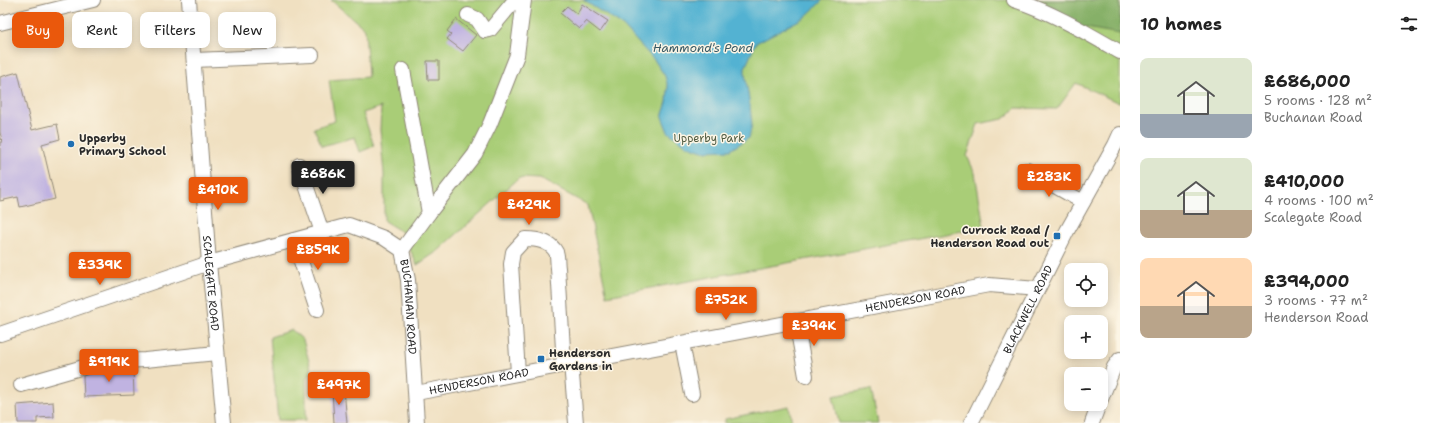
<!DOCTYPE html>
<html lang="en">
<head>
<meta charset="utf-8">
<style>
	body { margin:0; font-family:"Shantell Sans",sans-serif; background:#f6f6f6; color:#222; height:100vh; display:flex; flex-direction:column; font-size:15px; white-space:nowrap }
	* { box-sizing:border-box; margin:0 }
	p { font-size:13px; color:#767676 }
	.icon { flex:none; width:22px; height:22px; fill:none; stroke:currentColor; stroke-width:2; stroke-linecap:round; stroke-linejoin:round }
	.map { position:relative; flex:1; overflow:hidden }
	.drawer { display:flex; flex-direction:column; background:#fff; width:320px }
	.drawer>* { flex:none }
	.guide { position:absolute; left:12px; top:12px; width:380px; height:36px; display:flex; gap:8px }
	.tools { position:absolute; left:1064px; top:263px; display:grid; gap:8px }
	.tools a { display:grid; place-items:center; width:44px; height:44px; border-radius:8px; background:#fff; box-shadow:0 2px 10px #0003; font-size:20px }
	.price { position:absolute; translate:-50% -34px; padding:0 9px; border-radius:4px; background:#ea580c; color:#fff; font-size:13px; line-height:26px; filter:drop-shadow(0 1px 2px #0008) }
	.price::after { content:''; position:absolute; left:50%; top:24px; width:12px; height:9px; margin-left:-6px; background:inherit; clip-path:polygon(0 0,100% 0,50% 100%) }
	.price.on { background:#222; color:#fff }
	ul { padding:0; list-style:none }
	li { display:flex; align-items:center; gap:12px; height:100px; padding:0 20px }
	li span { display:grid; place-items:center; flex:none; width:112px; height:80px; border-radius:8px; color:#555 }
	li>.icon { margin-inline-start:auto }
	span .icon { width:48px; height:48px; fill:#fffc; stroke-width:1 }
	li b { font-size:17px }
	h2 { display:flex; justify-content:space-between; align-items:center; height:48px; padding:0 20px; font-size:17px }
	.tag { padding:0 14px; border-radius:8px; background:#fff; box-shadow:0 2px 10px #0003; font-size:14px; line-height:36px }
	.tag.on { background:#ea580c; color:#fff }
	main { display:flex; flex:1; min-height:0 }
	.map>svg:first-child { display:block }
	.green { fill:#a9cd77; stroke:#6a7c51 }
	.forest { fill:#86b068; stroke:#586e4a }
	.water { fill:#53b2d2; stroke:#3f6e7e }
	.building { fill:#c0b3e1 }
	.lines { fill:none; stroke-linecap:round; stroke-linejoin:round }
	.minor-casing { stroke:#8e8676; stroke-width:16 }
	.minor { stroke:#fff; stroke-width:14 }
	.poi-dot { fill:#1f6fb2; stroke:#fcf5e5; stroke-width:1.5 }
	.labels { text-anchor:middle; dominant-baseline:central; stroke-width:3; stroke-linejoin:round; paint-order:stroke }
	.poi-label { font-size:11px; font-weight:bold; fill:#2b2b2b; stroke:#fcf5e5; text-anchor:start }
	.park-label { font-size:11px; fill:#515c42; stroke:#fcf5e5 }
	.street-label { font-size:11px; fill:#2b2b2b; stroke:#fcf5e5 }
	.water-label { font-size:12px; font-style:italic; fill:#395a65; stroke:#fcf5e5 }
</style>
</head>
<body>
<main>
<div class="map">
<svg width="1120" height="423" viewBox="0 0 1120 423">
	<rect width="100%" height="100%" fill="#fcf5e5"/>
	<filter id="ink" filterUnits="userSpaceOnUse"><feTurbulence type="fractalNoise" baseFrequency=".025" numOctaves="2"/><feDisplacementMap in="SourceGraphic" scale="8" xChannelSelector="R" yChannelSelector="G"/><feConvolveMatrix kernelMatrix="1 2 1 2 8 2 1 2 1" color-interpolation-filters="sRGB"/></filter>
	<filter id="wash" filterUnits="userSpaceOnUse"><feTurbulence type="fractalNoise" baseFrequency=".012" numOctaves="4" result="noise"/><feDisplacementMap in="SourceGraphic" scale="16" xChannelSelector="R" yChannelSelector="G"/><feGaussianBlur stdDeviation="0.9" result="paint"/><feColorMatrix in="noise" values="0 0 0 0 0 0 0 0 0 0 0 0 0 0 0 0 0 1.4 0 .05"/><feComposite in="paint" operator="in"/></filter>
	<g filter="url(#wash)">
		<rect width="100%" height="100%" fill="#f0e0c1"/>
		<!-- green -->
		<path class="green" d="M331,0H1120V101L1119,103L1076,83L1057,109L1016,108L1003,119L978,124L967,156L975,173L984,227L607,296L588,205L540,179L519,178L438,251L417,265L402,232L384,221V174L380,130L381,107L363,113L374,146L360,152L355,137L322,146L314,128L335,121L329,80L368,77L365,29Z
			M292,330L303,340L312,372L306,378V420H278L270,337Z
			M871,389L878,423H839L833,396Z
			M789,406L792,423H725V419Z"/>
		<!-- forest -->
		<path class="forest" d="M1038,0H1120V34L1037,19Z"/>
		<!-- water -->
		<path class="water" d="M583,0H823L805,17L756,43L745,68V73L750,106L752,124L749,138L730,150L702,151L686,145L668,132L662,117L667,102L668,87L665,76L655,61L623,26Z"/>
		<g id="blocks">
			<!-- building -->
			<path class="building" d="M582,4L608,21L600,32L586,21L579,29L560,13L567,6L577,14Z
				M456,19L476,35L463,51L447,39L451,34L447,31Z
				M427,61H439V80H428Z
				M18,72L32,130L57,124L60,139L42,144L55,199L20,207L18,197L0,201V142H2L0,132V77Z
				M133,369L134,395L84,397L83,376L102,370Z
				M344,389L347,423H334L332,390Z
				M53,402L54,417L37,418V423H18L17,405Z"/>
		</g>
	</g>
	<g filter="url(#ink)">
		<use href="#blocks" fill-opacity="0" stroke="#8e8676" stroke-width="1"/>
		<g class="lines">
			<defs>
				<g id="minor">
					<path id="s1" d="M189,0L209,263L224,423"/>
					<path d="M1014,0C1050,11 1087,33 1120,52"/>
					<path d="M468,15L477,19L485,31L490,30L515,0"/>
					<path d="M0,23L93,0"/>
					<path d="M194,60L312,55"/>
					<path d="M299,165L322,232"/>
					<path d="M1027,170L1083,202"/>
					<path d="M429,213L475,154L490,124L517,55L524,0"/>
					<path d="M294,240L317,310"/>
					<path d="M402,250L429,213L403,70"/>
					<path d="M796,321L806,376"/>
					<path id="s2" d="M0,334L209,263L349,225L384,238L402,250L408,280L417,423"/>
					<path d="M682,343L692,394"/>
					<path d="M571,363L576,423"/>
					<path d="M518,373L511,264L513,252L525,239C535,239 550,241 556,252C558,256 557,263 558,268L564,365"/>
					<path d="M21,385L101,362L145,360L217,353"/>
					<path id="s3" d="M416,393L989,285L1037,289"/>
					<path d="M1101,399L1114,367L1120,359"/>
					<path id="s4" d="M971,423L1067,231L1115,145L1120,134"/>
					<path d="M1092,423L1099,404"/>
				</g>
			</defs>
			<!-- minor casing -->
			<use href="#minor" class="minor-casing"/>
			<!-- minor -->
			<use href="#minor" class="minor"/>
		</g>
	</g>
	<!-- markers -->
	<g class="poi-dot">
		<circle cx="71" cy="144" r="4"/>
		<rect x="1053" y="232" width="8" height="8" rx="2"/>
		<rect x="537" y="355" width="8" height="8" rx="2"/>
	</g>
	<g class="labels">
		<!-- poi labels -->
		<g class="poi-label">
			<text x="79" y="138">Upperby<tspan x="79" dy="13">Primary School</tspan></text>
			<text x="1049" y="230" text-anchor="end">Currock Road /<tspan x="1049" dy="13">Henderson Road out</tspan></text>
			<text x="549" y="353">Henderson<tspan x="549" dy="13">Gardens in</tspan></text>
		</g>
		<!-- park labels -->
		<g class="park-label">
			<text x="709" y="138">Upperby Park</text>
		</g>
		<!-- street labels -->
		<g class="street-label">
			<text stroke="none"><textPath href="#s1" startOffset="284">SCALEGATE ROAD</textPath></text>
			<text stroke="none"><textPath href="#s3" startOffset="508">HENDERSON ROAD</textPath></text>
			<text stroke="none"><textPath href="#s2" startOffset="482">BUCHANAN ROAD</textPath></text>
			<text stroke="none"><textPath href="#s4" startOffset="127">BLACKWELL ROAD</textPath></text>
			<text stroke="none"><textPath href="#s3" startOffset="64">HENDERSON ROAD</textPath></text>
		</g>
		<!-- water labels -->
		<g class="water-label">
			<text x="703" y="48">Hammond's Pond</text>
		</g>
	</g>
</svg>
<div class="tools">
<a><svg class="icon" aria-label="locate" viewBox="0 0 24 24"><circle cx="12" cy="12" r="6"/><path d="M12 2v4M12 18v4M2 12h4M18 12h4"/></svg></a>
<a>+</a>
<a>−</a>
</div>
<b class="price on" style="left:323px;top:195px">£686K</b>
<b class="price" style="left:1049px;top:198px">£283K</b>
<b class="price" style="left:218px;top:211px">£410K</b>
<b class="price" style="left:529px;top:226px">£429K</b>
<b class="price" style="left:318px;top:271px">£859K</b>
<b class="price" style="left:100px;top:286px">£339K</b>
<b class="price" style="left:726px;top:321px">£752K</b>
<b class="price" style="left:814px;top:347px">£394K</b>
<b class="price" style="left:109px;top:383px">£919K</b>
<b class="price" style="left:339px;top:406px">£497K</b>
<div class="guide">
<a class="tag on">Buy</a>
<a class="tag">Rent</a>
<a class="tag">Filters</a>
<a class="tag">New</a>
</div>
</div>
<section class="drawer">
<h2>10 homes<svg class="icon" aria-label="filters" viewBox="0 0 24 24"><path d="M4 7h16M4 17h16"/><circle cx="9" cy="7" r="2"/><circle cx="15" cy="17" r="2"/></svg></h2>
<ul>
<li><span style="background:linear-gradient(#dfe7d0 70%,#9aa5b1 0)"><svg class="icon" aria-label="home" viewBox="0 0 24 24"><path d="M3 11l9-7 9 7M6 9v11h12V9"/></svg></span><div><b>£686,000</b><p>5 rooms · 128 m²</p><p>Buchanan Road</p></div></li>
<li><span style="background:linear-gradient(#dfe7d0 65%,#b9a48a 0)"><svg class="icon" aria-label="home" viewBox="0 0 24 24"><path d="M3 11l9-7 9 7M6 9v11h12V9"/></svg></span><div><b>£410,000</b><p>4 rooms · 100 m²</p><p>Scalegate Road</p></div></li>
<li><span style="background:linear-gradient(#ffd9b3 60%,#b9a48a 0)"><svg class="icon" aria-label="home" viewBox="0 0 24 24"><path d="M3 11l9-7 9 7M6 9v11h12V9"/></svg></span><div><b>£394,000</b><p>3 rooms · 77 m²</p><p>Henderson Road</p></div></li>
</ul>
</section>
</main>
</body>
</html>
